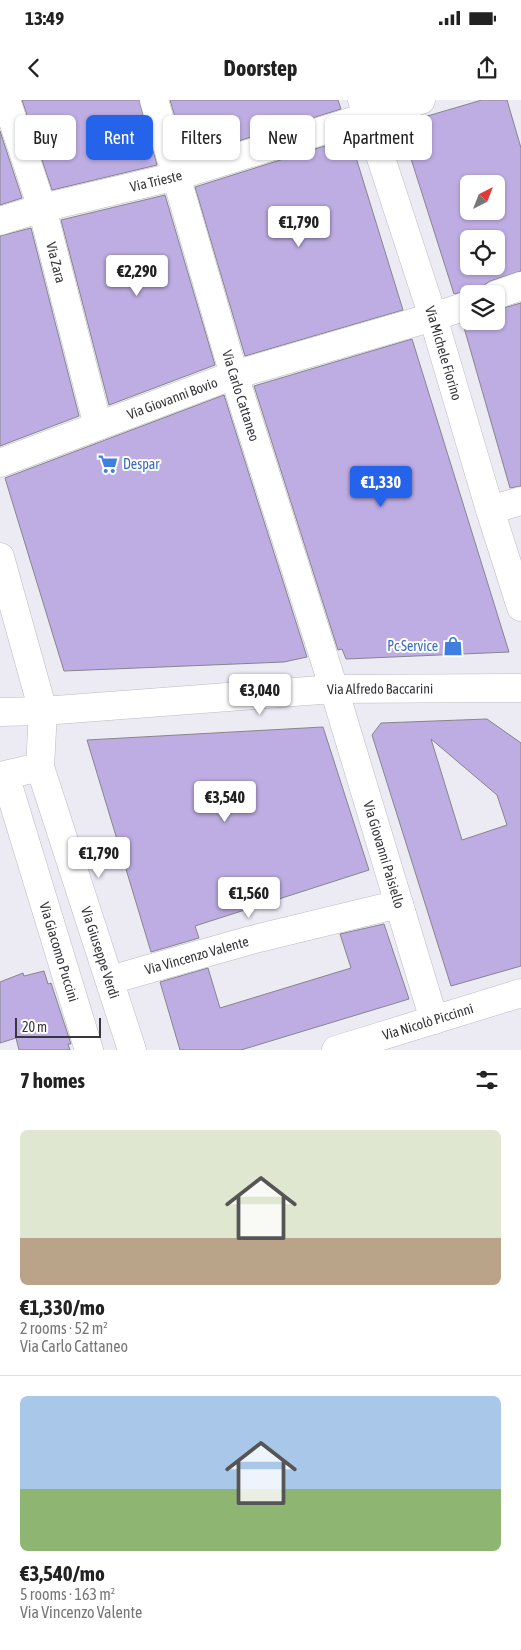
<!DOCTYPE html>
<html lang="en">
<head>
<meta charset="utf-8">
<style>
	body { margin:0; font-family:"Asap Condensed",sans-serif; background:#f6f6f6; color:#222; height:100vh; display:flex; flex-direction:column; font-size:19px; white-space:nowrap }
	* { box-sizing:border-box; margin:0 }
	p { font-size:16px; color:#767676 }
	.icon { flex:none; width:28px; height:28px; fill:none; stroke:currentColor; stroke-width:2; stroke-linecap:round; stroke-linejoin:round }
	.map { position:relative; height:950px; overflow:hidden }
	.panel { display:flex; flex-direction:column; background:#fff; flex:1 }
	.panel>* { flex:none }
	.guide { position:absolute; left:15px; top:15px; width:491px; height:45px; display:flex; gap:10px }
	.needle { width:32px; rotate:42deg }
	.buttons { position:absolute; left:460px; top:75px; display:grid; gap:10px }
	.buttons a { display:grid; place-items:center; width:45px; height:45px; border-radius:8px; background:#fff; box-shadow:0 1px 4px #0004; font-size:25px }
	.scale { position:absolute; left:15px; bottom:12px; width:86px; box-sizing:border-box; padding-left:5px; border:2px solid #37363a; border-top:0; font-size:14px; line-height:18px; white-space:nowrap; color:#37363a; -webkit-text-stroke:4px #fff; paint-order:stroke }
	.price { position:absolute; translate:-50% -42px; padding:0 11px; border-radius:5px; background:#fff; color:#222; font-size:16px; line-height:32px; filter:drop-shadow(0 1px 2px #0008) }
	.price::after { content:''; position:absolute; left:50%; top:30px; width:15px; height:11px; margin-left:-8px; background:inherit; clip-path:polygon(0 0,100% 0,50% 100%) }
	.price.active { background:#2563eb; color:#fff }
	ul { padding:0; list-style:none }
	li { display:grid; align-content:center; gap:10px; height:265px; padding:0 20px }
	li+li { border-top:1px solid #e0e0e0 }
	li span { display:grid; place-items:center; height:155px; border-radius:8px; color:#555 }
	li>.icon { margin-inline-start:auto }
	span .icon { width:90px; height:90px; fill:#fffc; stroke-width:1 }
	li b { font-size:21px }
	h2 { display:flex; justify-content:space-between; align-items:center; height:60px; padding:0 20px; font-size:21px }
	.tag { padding:0 18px; border-radius:8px; background:#fff; box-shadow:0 1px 4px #0004; font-size:18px; line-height:45px }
	.tag.active { background:#2563eb; color:#fff }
	.status { display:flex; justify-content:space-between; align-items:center; height:35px; padding:0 25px; background:#fff; direction:ltr }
	.status svg { height:14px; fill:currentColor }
	header { display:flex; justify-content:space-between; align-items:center; height:65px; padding:0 20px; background:#fff; font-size:22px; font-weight:700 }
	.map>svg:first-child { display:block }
	.building { fill:#bdade2; stroke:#87858d; fill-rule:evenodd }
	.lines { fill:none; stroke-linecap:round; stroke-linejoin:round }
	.street-casing { stroke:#bdbbc3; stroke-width:29 }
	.secondary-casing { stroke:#bdbbc3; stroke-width:29 }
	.street { stroke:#fff; stroke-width:28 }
	.secondary { stroke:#fff; stroke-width:28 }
	.labels { text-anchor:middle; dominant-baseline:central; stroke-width:4; stroke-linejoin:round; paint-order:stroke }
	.street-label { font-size:14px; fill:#37363a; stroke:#fff }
	.shop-label { font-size:14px; fill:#366cbe; stroke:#fff; text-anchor:start }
</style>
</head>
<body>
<div class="status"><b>13:49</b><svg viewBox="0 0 49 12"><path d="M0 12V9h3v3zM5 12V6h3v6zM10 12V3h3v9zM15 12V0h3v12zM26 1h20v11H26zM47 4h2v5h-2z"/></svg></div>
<header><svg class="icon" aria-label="back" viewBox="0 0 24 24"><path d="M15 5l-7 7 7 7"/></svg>Doorstep<svg class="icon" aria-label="share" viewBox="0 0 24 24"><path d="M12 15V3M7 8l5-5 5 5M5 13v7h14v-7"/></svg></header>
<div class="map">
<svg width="521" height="950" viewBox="0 0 521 950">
	<rect width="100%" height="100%" fill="#eceaf3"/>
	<!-- building -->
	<path class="building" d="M22,0H139L157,65L52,90Z
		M170,0H338L341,9L187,57Z
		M482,0H507L521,48V171L490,181L484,185L481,194L472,190L454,194L400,24ZM469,84H496V111H469ZM469,139H496V166H469Z
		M0,31L22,98L0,105Z
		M350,38L403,210L245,256L195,87Z
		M165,95L215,265L109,305L61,120Z
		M31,128L79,316L0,346V136Z
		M521,203V386L510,388L463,224L470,221H496V210Z
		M412,239L487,481L509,552L346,559L342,549L338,550L254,286Z
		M224,295L307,557L284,562L64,571L5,378Z
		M487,619L521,643V866L451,886L372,635L381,623ZM431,639L497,695L507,725L462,740Z
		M323,627L369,770L195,826L199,838L151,852L87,640Z
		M384,824L409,899L241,950H180L160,882L208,868L220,908L351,868L340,834Z
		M44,871L48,884L51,883L71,944H68L70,950H19L16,938L0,943V882L23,873L24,876Z"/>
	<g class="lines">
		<defs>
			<g id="street">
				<path id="s1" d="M6,0L42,108L98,326"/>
				<path id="s2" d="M154,0L234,275L334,589L434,920"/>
				<path id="s3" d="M0,121L42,108L177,76L421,0"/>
				<path d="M496,195L521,186"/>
				<path id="s4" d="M0,363L234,275L433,217L469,205"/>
				<path d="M490,410L521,401"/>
				<path id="s5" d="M0,457L43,611L40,667L132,950"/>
				<path id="s6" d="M40,667L5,675L89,950"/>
				<path id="s7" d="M110,880L251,840L399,804"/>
				<path id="s8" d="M336,950L521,893"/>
			</g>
			<g id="secondary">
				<path id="s9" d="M362,0L433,217L490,410L521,507"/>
				<path id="s10" d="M0,612L43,611L334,589L521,588"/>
			</g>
		</defs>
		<!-- street casing -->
		<use href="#street" class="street-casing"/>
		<!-- secondary casing -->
		<use href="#secondary" class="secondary-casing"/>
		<!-- street -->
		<use href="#street" class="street"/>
		<!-- secondary -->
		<use href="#secondary" class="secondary"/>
	</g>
	<!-- icons -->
	<defs>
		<symbol id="supermarket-bare" viewBox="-9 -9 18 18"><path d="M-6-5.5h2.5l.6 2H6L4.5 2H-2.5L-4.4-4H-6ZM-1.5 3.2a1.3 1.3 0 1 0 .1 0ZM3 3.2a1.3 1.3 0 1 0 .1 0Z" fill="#3f7fe0" stroke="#fff" stroke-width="2.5" paint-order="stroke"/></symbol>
		<symbol id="shop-bare" viewBox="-9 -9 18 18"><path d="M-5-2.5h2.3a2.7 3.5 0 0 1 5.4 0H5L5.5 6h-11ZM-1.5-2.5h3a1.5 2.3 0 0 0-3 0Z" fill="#3f7fe0" stroke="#fff" stroke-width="2.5" paint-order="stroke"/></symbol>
	</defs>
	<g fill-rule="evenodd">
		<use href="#supermarket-bare" x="94" y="350" width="28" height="28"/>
		<use href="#shop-bare" x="439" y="532" width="28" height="28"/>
	</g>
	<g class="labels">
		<!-- street labels -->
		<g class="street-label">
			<text stroke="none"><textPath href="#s3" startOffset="161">Via Trieste</textPath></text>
			<text stroke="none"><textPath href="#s1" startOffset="170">Via Zara</textPath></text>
			<text stroke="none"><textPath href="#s9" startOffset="266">Via Michele Fiorino</textPath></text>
			<text stroke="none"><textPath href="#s2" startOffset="308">Via Carlo Cattaneo</textPath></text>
			<text stroke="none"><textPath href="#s4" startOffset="184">Via Giovanni Bovio</textPath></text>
			<text stroke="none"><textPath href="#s10" startOffset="381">Via Alfredo Baccarini</textPath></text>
			<text stroke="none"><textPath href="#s2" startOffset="789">Via Giovanni Paisiello</textPath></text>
			<text stroke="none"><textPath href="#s6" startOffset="221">Via Giacomo Puccini</textPath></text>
			<text stroke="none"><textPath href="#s5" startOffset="411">Via Giuseppe Verdi</textPath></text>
			<text stroke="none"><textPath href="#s7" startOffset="90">Via Vincenzo Valente</textPath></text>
			<text stroke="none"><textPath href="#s8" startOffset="96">Via Nicolò Piccinni</textPath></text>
		</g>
		<!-- shop labels -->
		<g class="shop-label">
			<text x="123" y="364">Despar</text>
			<text x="438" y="546" text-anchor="end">Pc Service</text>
		</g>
	</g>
</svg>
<div class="buttons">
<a><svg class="needle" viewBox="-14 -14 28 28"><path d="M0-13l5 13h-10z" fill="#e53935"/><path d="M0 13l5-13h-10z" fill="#767676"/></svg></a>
<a><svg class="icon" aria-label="locate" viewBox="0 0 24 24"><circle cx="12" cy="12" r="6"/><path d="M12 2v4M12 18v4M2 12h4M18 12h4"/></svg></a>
<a><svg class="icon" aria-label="layers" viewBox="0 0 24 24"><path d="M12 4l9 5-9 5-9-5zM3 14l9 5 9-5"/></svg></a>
</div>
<div class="scale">20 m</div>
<b class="price" style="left:299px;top:148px">€1,790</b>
<b class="price" style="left:137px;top:197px">€2,290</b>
<b class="price active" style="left:381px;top:408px">€1,330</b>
<b class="price" style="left:260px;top:616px">€3,040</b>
<b class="price" style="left:225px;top:723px">€3,540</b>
<b class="price" style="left:99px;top:779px">€1,790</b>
<b class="price" style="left:249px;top:819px">€1,560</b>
<div class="guide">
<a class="tag">Buy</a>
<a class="tag active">Rent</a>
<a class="tag">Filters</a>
<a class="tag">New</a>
<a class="tag">Apartment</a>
</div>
</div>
<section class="panel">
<h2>7 homes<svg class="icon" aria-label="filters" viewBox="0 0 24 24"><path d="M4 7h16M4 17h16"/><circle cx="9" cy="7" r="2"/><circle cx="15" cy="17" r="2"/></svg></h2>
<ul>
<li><span style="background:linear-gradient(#dfe7d0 70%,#b9a48a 0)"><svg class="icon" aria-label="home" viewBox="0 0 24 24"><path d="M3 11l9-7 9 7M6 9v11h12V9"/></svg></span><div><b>€1,330/mo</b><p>2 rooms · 52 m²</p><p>Via Carlo Cattaneo</p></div></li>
<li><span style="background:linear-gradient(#a9c7e8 60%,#8fb573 0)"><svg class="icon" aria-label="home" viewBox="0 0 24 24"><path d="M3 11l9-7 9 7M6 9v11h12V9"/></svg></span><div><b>€3,540/mo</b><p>5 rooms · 163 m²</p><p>Via Vincenzo Valente</p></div></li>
</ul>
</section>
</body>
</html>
